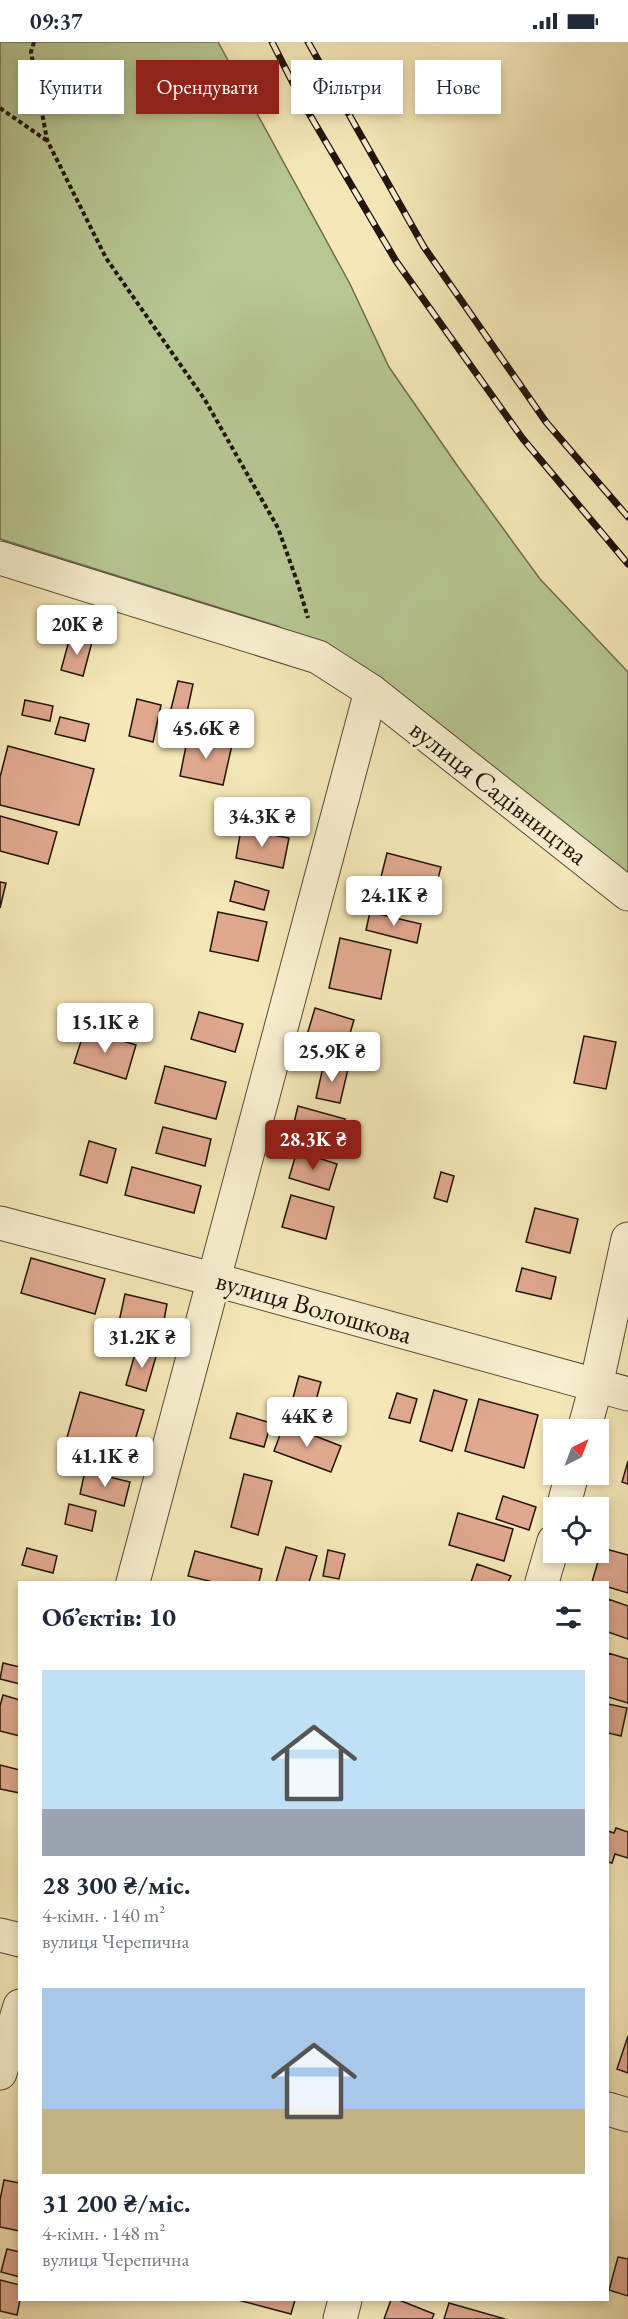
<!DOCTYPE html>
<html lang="uk">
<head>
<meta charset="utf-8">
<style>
	body { margin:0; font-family:"EB Garamond",serif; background:#f6f6f7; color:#1f2937; height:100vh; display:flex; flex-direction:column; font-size:22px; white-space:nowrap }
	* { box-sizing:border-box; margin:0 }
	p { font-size:20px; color:#747a83 }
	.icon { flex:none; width:33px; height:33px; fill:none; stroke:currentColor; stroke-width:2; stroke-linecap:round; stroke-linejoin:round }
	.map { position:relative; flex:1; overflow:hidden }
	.drawer { position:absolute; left:18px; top:1539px; width:591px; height:720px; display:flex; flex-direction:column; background:#fff; border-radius:0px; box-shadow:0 3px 9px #0003 }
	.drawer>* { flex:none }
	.guide { position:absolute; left:18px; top:18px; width:592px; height:54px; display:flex; gap:12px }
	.needle { width:39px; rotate:42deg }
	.buttons { position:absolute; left:543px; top:1377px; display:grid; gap:12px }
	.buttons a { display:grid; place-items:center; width:66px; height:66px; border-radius:0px; background:#fff; box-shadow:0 3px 9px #0003; font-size:30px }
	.price { position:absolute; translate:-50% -51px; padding:0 14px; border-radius:6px; background:#fff; color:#222; font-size:20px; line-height:39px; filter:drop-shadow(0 2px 3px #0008) }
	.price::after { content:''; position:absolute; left:50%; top:36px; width:18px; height:14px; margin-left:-9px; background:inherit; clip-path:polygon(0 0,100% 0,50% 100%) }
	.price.selected { background:#8f2418; color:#fff }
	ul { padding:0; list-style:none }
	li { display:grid; align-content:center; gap:12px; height:318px; padding:0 24px }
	li span { display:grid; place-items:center; height:186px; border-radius:0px; color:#555 }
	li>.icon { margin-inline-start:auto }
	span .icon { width:108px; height:108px; fill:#fffc; stroke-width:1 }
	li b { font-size:26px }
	h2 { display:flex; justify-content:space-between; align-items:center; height:72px; padding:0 24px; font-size:26px }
	.tag { padding:0 21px; border-radius:0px; background:#fff; box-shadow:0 3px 9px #0003; font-size:21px; line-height:54px }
	.tag.selected { background:#8f2418; color:#fff }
	.status { display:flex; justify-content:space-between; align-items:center; height:42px; padding:0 30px; background:#fff; direction:ltr }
	.status svg { height:16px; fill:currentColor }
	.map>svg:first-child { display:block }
	.green { fill:#b7c792; stroke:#6c6e4f; stroke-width:1.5 }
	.building { fill:#e0a88f; stroke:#21150c; stroke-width:1.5 }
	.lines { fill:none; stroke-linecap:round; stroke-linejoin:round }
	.minor-casing { stroke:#564a37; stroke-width:35 }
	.tertiary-casing { stroke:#564a37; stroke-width:35 }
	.path { stroke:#21150c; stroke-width:4; stroke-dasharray:4.5 3; stroke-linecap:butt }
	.minor { stroke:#f8efd0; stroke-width:33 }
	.tertiary { stroke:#f8efd0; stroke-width:33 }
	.rail-casing { stroke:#21150c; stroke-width:7 }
	.rail { stroke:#f8efd0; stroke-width:4.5; stroke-dasharray:14; stroke-linecap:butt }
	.labels { text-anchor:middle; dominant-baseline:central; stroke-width:6; stroke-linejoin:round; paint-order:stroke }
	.street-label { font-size:27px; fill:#21150c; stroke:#f8efd0 }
</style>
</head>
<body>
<div class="status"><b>09:37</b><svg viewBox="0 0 49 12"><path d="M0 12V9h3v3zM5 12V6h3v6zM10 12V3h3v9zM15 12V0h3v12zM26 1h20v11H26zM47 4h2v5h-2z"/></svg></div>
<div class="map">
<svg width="628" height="2277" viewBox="0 0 628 2277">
	<rect width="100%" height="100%" fill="#f5e7b7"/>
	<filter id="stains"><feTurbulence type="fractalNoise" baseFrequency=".00333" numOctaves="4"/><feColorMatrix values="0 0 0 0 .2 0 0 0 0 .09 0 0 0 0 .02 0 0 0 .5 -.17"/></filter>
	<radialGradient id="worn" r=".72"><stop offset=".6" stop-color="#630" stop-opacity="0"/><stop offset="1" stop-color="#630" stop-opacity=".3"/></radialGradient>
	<!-- green -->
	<path class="green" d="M0,0H218L350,242L389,325L459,426L540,537L628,630V834L345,616L277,584L0,497Z"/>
	<!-- building -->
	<path class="building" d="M70,595L92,600L83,634L61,628Z
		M178,639L193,642L186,675L170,671Z
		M137,657L161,663L153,700L129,694Z
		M25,658L53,664L50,679L22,673Z
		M60,675L89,682L85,699L55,692Z
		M188,694L232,703L223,743L180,734Z
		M8,704L94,727L79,783L0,763V735Z
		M0,774L57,790L48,822L0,809Z
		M241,787L289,796L283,826L236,816Z
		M387,811L441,825L432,860L378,847Z
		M235,839L269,849L264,868L230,859Z
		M0,840L6,841L0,866Z
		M218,870L267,880L258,919L210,909Z
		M370,870L421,882L417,901L366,888Z
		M340,896L391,908L381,957L329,946Z
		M315,966L354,978L346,1005L307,993Z
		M199,970L243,982L235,1010L191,997Z
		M85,987L136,1003L126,1037L74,1021Z
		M584,994L616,1000L606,1047L574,1041Z
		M324,1021L348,1027L340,1061L316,1056Z
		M165,1024L226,1040L216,1077L155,1061Z
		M298,1064L345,1077L338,1106L291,1093Z
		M163,1085L211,1097L205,1124L156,1111Z
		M89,1099L116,1107L107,1141L80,1133Z
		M297,1109L337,1122L329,1148L289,1136Z
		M132,1125L201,1144L194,1171L125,1153Z
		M441,1130L454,1134L447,1160L434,1156Z
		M291,1153L334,1165L326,1197L282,1185Z
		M535,1166L578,1177L570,1211L526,1200Z
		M31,1216L105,1237L95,1272L21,1251Z
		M522,1226L556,1235L551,1257L516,1249Z
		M125,1252L167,1262L162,1289L119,1280Z
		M137,1305L157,1311L146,1349L126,1343Z
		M299,1334L321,1340L312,1373L290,1367Z
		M434,1348L467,1358L452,1409L420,1399Z
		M80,1350L144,1368L127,1425L64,1406Z
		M397,1351L417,1357L410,1381L389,1376Z
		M479,1357L538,1373L524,1426L465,1409Z
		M237,1371L271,1381L264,1405L230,1396Z
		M284,1382L341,1404L331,1430L274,1409Z
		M628,1419V1442L622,1440Z
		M85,1429L130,1440L124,1464L80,1452Z
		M244,1432L272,1439L258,1493L231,1485Z
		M503,1454L536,1465L529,1488L496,1477Z
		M69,1462L96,1469L92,1489L65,1482Z
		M458,1471L513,1487L504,1519L449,1503Z
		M286,1505L317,1514L309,1540H276Z
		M27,1506L57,1514L53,1531L22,1523Z
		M602,1506L628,1513V1551L608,1545V1540H592Z
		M328,1508L345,1512L339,1537L323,1534Z
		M195,1509L262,1527L259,1540H213L188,1534Z
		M477,1522L511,1534L508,1540H471Z
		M608,1557L628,1564V1597L608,1590Z
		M608,1611L628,1617V1661L608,1655Z
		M3,1621L20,1625V1642L0,1637Z
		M3,1653L20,1658V1694L0,1689V1664Z
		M608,1662L627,1666L621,1694L608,1691Z
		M0,1723L20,1728V1751L0,1747Z
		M616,1786L628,1790V1816L615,1812L612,1821L608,1820V1789L614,1791Z
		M628,1994V2031L617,2027Z
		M4,2138L20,2141V2189L0,2185V2158Z
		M7,2207L20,2210V2235L1,2230Z
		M618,2215L628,2217V2254L609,2248Z
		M0,2238L20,2243V2258L17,2273L0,2269Z
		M238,2258H295L291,2272Z
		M391,2258H399L434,2272L432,2277H384Z
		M449,2261L505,2277H444Z"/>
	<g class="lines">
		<defs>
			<path id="minor" d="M0,1181L212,1237L628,1352
				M584,1388L596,1344L628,1197
				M563,1466L572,1432
				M133,1540L371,649
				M542,1540L554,1499
				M0,1893L20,1898
				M0,2031L20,1964
				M608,2067L628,2073
				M340,2277L345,2258"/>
			<path id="tertiary" d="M0,516L318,615L371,649L628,852"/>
		</defs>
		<!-- minor casing -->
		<use href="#minor" class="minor-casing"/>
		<!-- tertiary casing -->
		<use href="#tertiary" class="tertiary-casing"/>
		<!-- path -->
		<path class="path" d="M34,0L31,10L47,98L106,216L205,358L278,486L298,542L308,576
			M0,66L46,98"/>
		<!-- minor -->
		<use href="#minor" class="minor"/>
		<!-- tertiary -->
		<use href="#tertiary" class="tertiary"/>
		<defs>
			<path id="rail" d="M272,0L304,63L396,219L523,397L628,522
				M308,0L424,205L546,380L628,475"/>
		</defs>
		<!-- rail casing -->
		<use href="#rail" class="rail-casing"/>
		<!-- rail -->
		<use href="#rail" class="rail"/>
	</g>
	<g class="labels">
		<!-- street labels -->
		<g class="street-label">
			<text transform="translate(499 750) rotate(38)">вулиця Садівництва</text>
			<text transform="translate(314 1265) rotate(16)">вулиця Волошкова</text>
		</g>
	</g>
	<rect width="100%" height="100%" filter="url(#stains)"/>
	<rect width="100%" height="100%" fill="url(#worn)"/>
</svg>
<div class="buttons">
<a><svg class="needle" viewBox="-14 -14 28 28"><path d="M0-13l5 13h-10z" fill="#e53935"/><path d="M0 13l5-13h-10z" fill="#747a83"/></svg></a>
<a><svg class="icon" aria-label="locate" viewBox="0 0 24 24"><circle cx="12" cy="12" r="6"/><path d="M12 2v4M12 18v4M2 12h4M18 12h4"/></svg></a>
</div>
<b class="price" style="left:77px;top:614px">20K ₴</b>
<b class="price" style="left:206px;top:718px">45.6K ₴</b>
<b class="price" style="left:262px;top:806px">34.3K ₴</b>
<b class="price" style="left:394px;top:885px">24.1K ₴</b>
<b class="price" style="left:105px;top:1012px">15.1K ₴</b>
<b class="price" style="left:332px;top:1041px">25.9K ₴</b>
<b class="price selected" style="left:313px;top:1129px">28.3K ₴</b>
<b class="price" style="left:142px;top:1327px">31.2K ₴</b>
<b class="price" style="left:307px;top:1406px">44K ₴</b>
<b class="price" style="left:105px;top:1446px">41.1K ₴</b>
<div class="guide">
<a class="tag">Купити</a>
<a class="tag selected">Орендувати</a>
<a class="tag">Фільтри</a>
<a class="tag">Нове</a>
</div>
<section class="drawer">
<h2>Об’єктів: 10<svg class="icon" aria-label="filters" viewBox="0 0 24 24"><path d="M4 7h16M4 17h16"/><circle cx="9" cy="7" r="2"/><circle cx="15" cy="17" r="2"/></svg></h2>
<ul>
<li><span style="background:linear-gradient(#bfe0f5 75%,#9aa5b1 0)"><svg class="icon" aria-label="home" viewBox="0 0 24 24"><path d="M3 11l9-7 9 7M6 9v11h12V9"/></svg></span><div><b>28 300 ₴/міс.</b><p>4-кімн. · 140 m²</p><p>вулиця Черепична</p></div></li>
<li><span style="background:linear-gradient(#a9c7e8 65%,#c2b280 0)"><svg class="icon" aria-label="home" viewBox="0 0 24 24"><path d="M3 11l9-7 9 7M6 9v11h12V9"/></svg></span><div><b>31 200 ₴/міс.</b><p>4-кімн. · 148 m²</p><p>вулиця Черепична</p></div></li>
</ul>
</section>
</div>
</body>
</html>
